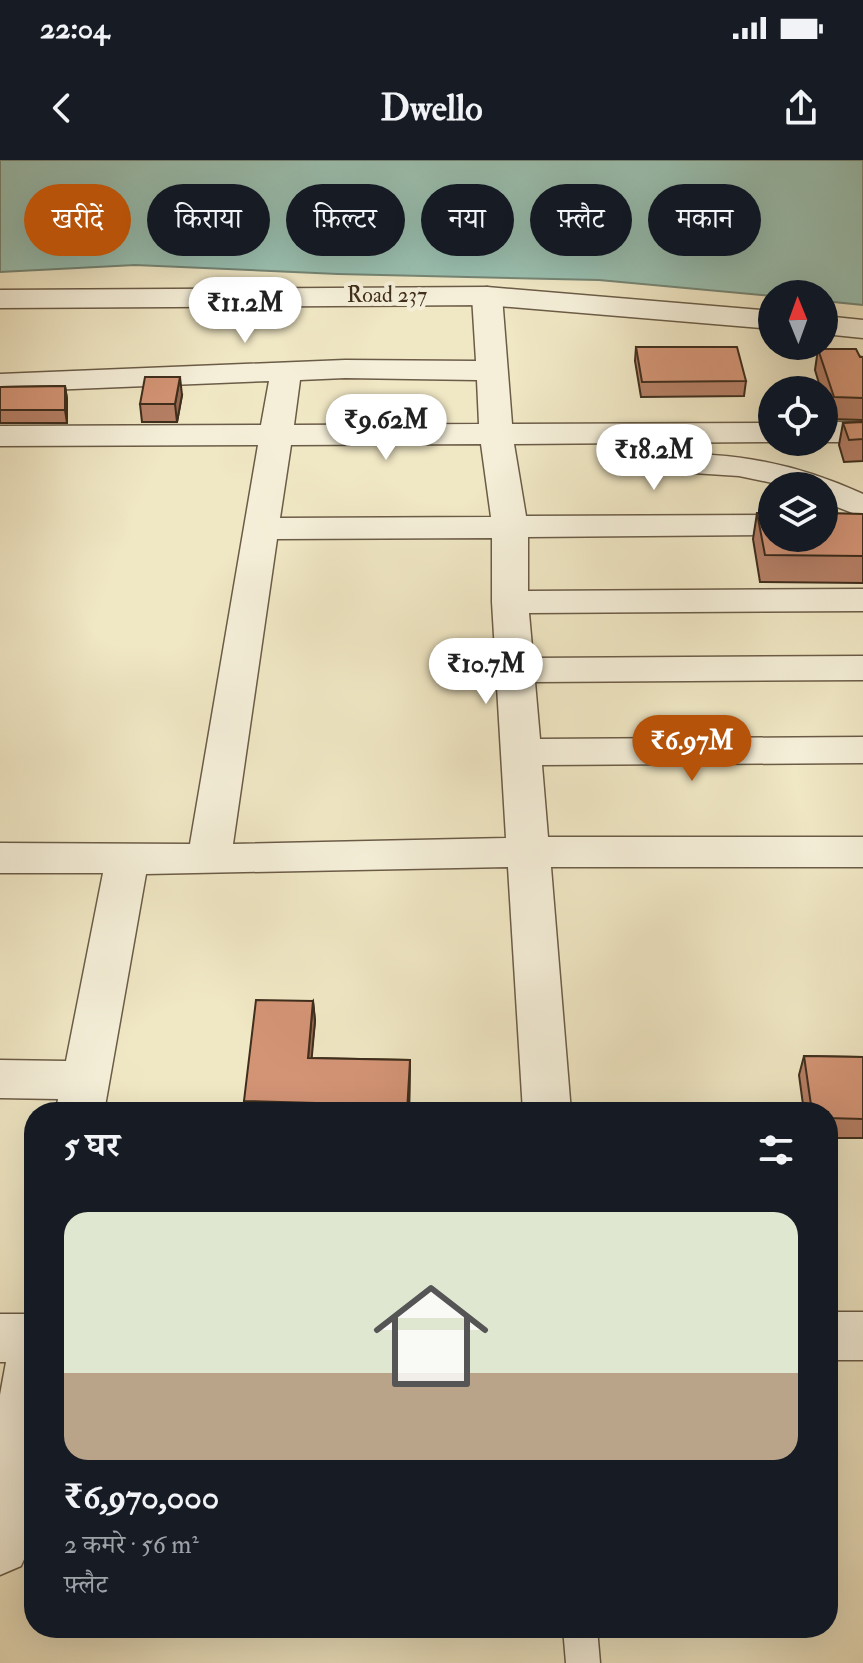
<!DOCTYPE html>
<html lang="hi">
<head>
<meta charset="utf-8">
<style>
	body { margin:0; font-family:"IM FELL Double Pica","Noto Serif Devanagari",serif; background:#20242c; color:#f1f3f6; height:100vh; display:flex; flex-direction:column; font-size:30px; white-space:nowrap }
	* { box-sizing:border-box; margin:0 }
	p { font-size:26px; color:#9ea1a6 }
	.icon { flex:none; width:44px; height:44px; fill:none; stroke:currentColor; stroke-width:2; stroke-linecap:round; stroke-linejoin:round }
	.map { position:relative; flex:1; overflow:hidden }
	.side { position:absolute; left:24px; top:942px; width:814px; height:536px; display:flex; flex-direction:column; background:#171b24; border-radius:32px; box-shadow:0 8px 32px #0002 }
	.side>* { flex:none }
	.guide { position:absolute; left:24px; top:24px; width:816px; height:72px; display:flex; gap:16px }
	.needle { width:52px; rotate:359deg }
	.tools { position:absolute; left:758px; top:120px; display:grid; gap:16px }
	.tools a { display:grid; place-items:center; width:80px; height:80px; border-radius:50%; background:#171b24; box-shadow:0 8px 32px #0002; font-size:40px }
	.price { position:absolute; translate:-50% -68px; padding:0 18px; border-radius:28px; background:#fff; color:#222; font-size:26px; line-height:52px; filter:drop-shadow(0 2px 4px #0008) }
	.price::after { content:''; position:absolute; left:50%; top:48px; width:24px; height:18px; margin-left:-12px; background:inherit; clip-path:polygon(0 0,100% 0,50% 100%) }
	.price.active { background:#b45309; color:#fff }
	ul { padding:0; list-style:none }
	li { display:grid; align-content:center; gap:16px; height:424px; padding:0 40px }
	li span { display:grid; place-items:center; height:248px; border-radius:24px; color:#555 }
	li>.icon { margin-inline-start:auto }
	span .icon { width:144px; height:144px; fill:#fffc; stroke-width:1 }
	li b { font-size:34px }
	h2 { display:flex; justify-content:space-between; align-items:center; height:96px; padding:0 40px; font-size:34px }
	.tag { padding:0 28px; border-radius:36px; background:#171b24; box-shadow:0 8px 32px #0002; font-size:28px; line-height:72px }
	.tag.active { background:#b45309; color:#fff }
	.status { display:flex; justify-content:space-between; align-items:center; height:56px; padding:0 40px; background:#171b24; direction:ltr }
	.status svg { height:22px; fill:currentColor }
	header { display:flex; justify-content:space-between; align-items:center; height:104px; padding:0 40px; background:#171b24; font-size:36px; font-weight:800 }
	.map>svg:first-child { display:block }
	.water { fill:#9bc0b0; stroke:#768675; stroke-width:2 }
	.lines { fill:none; stroke-linecap:round; stroke-linejoin:round }
	.service-casing { stroke:#6b5c47; stroke-width:3 }
	.minor-casing { stroke:#6b5c47; stroke-width:3 }
	.tertiary-casing { stroke:#6b5c47; stroke-width:3 }
	.service { fill:#f5efd9; fill-rule:evenodd }
	.minor { fill:#f5efd9; fill-rule:evenodd }
	.tertiary { fill:#f5efd9; fill-rule:evenodd }
	.wall { fill:#b57f65; stroke:#3f2e1d; stroke-width:2 }
	.shaded-wall { fill:#946852; stroke:#3f2e1d; stroke-width:2 }
	.building { fill:#d39475; stroke:#3f2e1d; stroke-width:2 }
	.labels { text-anchor:middle; dominant-baseline:central; stroke-width:8; stroke-linejoin:round; paint-order:stroke }
	.far-street-label { font-size:22px; fill:#3f2e1d; stroke:#f5efd9 }
</style>
</head>
<body>
<div class="status"><b>22:04</b><svg viewBox="0 0 49 12"><path d="M0 12V9h3v3zM5 12V6h3v6zM10 12V3h3v9zM15 12V0h3v12zM26 1h20v11H26zM47 4h2v5h-2z"/></svg></div>
<header><svg class="icon" aria-label="back" viewBox="0 0 24 24"><path d="M15 5l-7 7 7 7"/></svg>Dwello<svg class="icon" aria-label="share" viewBox="0 0 24 24"><path d="M12 15V3M7 8l5-5 5 5M5 13v7h14v-7"/></svg></header>
<div class="map">
<svg width="863" height="1503" viewBox="0 0 863 1503">
	<rect width="100%" height="100%" fill="#f0e7c4"/>
	<filter id="stains"><feTurbulence type="fractalNoise" baseFrequency=".0025" numOctaves="4"/><feColorMatrix values="0 0 0 0 .2 0 0 0 0 .09 0 0 0 0 .02 0 0 0 .5 -.17"/></filter>
	<radialGradient id="worn" r=".72"><stop offset=".6" stop-color="#630" stop-opacity="0"/><stop offset="1" stop-color="#630" stop-opacity=".3"/></radialGradient>
	<!-- water -->
	<path class="water" d="M0,0H863V145L824,141V134L772,136L599,120L338,114L135,105L0,112Z"/>
	<g class="lines">
		<defs>
			<path id="service" d="M563,1468H597L600,1503H566Z"/>
			<path id="minor" d="M487,127L497,130L502,136L512,264L772,263V282H775L514,284L526,356L772,355V375L528,377V431L863,429V451L529,453L533,498L863,496V520L535,522L540,579L863,577V603L542,605L548,677H863V707H551L571,952H523L508,707L146,714L104,952H56L58,939L0,938V900L66,901L103,713H0V683L190,684L258,285L0,286V266L261,265L269,221L0,232V214L345,200L476,201L472,136L477,130ZM345,218L477,220L479,264L294,265L300,220ZM481,284L491,357L280,358L291,285ZM492,378V442L506,678L233,684L277,379Z
				M824,262H863V282H824Z
				M658,293C735,293 793,302 863,334V357L824,342V326H787L739,316L646,310L641,303L646,296Z
				M828,1152H863V1200H828Z
				M0,1154H34V1360L30,1386L21,1406L0,1415V1235L6,1202H0Z"/>
			<path id="tertiary" d="M487,127L772,151V169L487,145L0,148V130Z
				M824,156L863,160V178L824,174Z"/>
		</defs>
		<!-- service casing -->
		<use href="#service" class="service-casing"/>
		<!-- minor casing -->
		<use href="#minor" class="minor-casing"/>
		<!-- tertiary casing -->
		<use href="#tertiary" class="tertiary-casing"/>
		<!-- service -->
		<use href="#service" class="service"/>
		<!-- minor -->
		<use href="#minor" class="minor"/>
		<!-- tertiary -->
		<use href="#tertiary" class="tertiary"/>
	</g>
	<!-- wall -->
	<path class="wall" d="M636,187L746,221L744,236L641,237L635,201Z
		M818,189L863,197V260L830,259L824,239V230H821L815,210Z
		M65,226L67,239V263H0V227Z
		M182,235L177,262H142L140,244Z
		M863,262V301L844,302L839,285L843,263Z
		M757,353L863,354V423L760,422L753,379Z
		M313,841L315,861L311,898L410,900L409,952H245L244,941Z
		M804,896L863,897V978H828V952H804L799,915Z"/>
	<!-- shaded-wall -->
	<path class="shaded-wall" d="M180,217L182,235L177,262L175,244Z
		M65,226L67,239V263L65,250Z
		M313,841L315,861L310,917L308,898Z
		M410,900L409,952H407Z"/>
	<!-- building -->
	<path class="building" d="M636,187H737L746,221L642,222Z
		M818,189H856L860,197H863V238L834,237Z
		M145,217H180L175,244H140Z
		M65,226V250H0V227Z
		M863,262V279L849,280L843,263Z
		M757,353H772V378H824V353L863,354V396L765,395Z
		M256,840L313,841L308,898L410,900L407,952H314L315,943L244,941Z
		M804,896L863,897V959L828,958V952H812Z"/>
	<g class="labels">
		<!-- far-street labels -->
		<g class="far-street-label">
			<text x="387" y="135">Road 237</text>
		</g>
	</g>
	<rect width="100%" height="100%" filter="url(#stains)"/>
	<rect width="100%" height="100%" fill="url(#worn)"/>
</svg>
<div class="tools">
<a><svg class="needle" viewBox="-14 -14 28 28"><path d="M0-13l5 13h-10z" fill="#e53935"/><path d="M0 13l5-13h-10z" fill="#9ea1a6"/></svg></a>
<a><svg class="icon" aria-label="locate" viewBox="0 0 24 24"><circle cx="12" cy="12" r="6"/><path d="M12 2v4M12 18v4M2 12h4M18 12h4"/></svg></a>
<a><svg class="icon" aria-label="layers" viewBox="0 0 24 24"><path d="M12 4l9 5-9 5-9-5zM3 14l9 5 9-5"/></svg></a>
</div>
<b class="price" style="left:245px;top:185px">₹11.2M</b>
<b class="price" style="left:386px;top:302px">₹9.62M</b>
<b class="price" style="left:654px;top:332px">₹18.2M</b>
<b class="price" style="left:486px;top:546px">₹10.7M</b>
<b class="price active" style="left:692px;top:623px">₹6.97M</b>
<div class="guide">
<a class="tag active">खरीदें</a>
<a class="tag">किराया</a>
<a class="tag">फ़िल्टर</a>
<a class="tag">नया</a>
<a class="tag">फ़्लैट</a>
<a class="tag">मकान</a>
</div>
<section class="side">
<h2>5 घर<svg class="icon" aria-label="filters" viewBox="0 0 24 24"><path d="M4 7h16M4 17h16"/><circle cx="9" cy="7" r="2"/><circle cx="15" cy="17" r="2"/></svg></h2>
<ul>
<li><span style="background:linear-gradient(#dfe7d0 65%,#b9a48a 0)"><svg class="icon" aria-label="home" viewBox="0 0 24 24"><path d="M3 11l9-7 9 7M6 9v11h12V9"/></svg></span><div><b>₹6,970,000</b><p>2 कमरे · 56 m²</p><p>फ़्लैट</p></div></li>
</ul>
</section>
</div>
</body>
</html>
